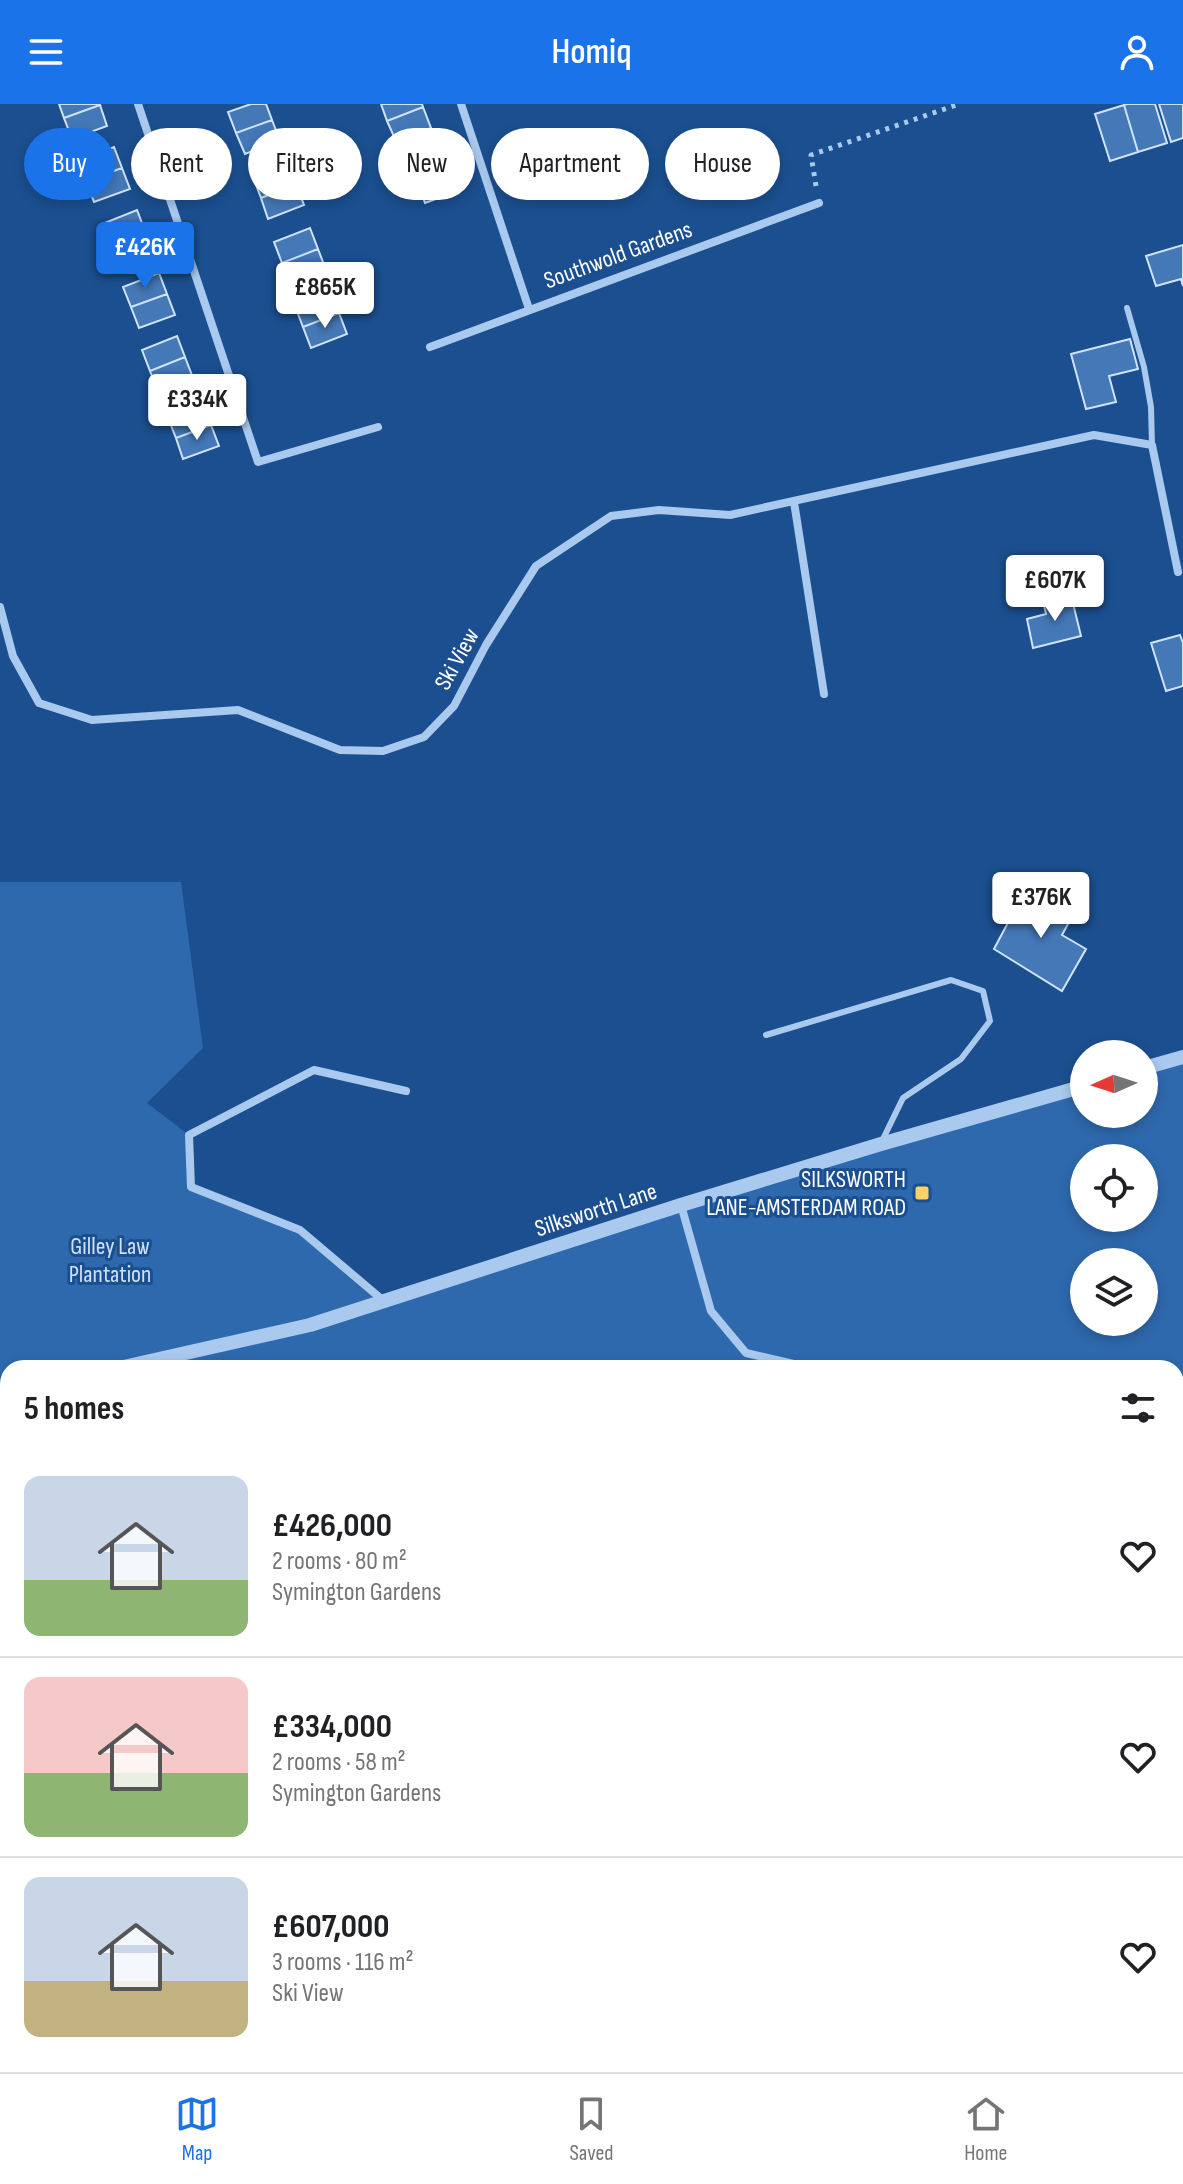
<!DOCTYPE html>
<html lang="en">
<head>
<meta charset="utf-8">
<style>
	body { margin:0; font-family:"Sofia Sans Condensed",sans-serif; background:#f6f6f6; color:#202124; height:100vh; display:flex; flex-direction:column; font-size:30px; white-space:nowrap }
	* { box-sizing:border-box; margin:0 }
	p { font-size:26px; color:#757577 }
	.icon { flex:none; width:44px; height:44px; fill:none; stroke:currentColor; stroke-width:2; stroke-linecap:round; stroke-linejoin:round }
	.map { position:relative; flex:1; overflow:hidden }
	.drawer { position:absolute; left:0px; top:1256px; width:1184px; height:712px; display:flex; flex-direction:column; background:#fff; border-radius:24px 24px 0 0; box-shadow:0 4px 12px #0003 }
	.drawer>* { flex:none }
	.banner { position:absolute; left:24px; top:24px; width:1136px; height:72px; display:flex; gap:16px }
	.needle { width:52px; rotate:267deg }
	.tools { position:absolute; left:1070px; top:936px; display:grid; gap:16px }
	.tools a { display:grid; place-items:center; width:88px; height:88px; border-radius:50%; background:#fff; box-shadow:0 4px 12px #0003; font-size:40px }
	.price { position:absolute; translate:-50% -68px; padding:0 18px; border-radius:8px; background:#fff; color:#222; font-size:26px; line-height:52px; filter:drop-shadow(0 2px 4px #0008) }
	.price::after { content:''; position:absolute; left:50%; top:48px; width:24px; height:18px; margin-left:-12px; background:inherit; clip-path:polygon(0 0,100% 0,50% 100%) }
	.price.current { background:#1a73e8; color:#fff }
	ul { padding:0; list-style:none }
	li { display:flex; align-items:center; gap:24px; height:200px; padding:0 24px }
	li+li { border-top:2px solid #e0e0e0 }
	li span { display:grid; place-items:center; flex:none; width:224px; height:160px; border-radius:16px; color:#555 }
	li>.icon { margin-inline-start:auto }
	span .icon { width:96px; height:96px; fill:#fffc; stroke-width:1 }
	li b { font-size:34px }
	h2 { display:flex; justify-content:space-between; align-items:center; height:96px; padding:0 24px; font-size:34px }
	.tag { padding:0 28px; border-radius:36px; background:#fff; box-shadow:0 4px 12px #0003; font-size:28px; line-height:72px }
	.tag.current { background:#1a73e8; color:#fff }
	header { display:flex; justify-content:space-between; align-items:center; height:104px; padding:0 24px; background:#1a73e8; color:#fff; font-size:36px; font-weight:600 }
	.tabs { display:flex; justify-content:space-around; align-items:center; height:112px; border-top:2px solid #e0e0e0; background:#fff; font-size:22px; color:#757577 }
	.tabs a { display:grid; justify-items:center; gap:4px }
	.tabs .current { color:#1a73e8 }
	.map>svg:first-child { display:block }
	.green { fill:#2e69ad; fill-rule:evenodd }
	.building { fill:#4478b7; stroke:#cfe3fa; stroke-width:2 }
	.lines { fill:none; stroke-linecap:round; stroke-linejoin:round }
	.path { stroke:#a9c9ee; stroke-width:5; stroke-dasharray:4 6; stroke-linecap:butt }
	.service { stroke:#a9c9ee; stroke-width:6 }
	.minor { stroke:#a9c9ee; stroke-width:8 }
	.tertiary { stroke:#a9c9ee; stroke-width:14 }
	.poi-dot { fill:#ffd166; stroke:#1b4f8f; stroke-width:3 }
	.labels { text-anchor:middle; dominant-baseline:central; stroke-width:6; stroke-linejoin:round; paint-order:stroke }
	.street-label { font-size:24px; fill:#fff; stroke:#1b4f8f }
	.poi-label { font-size:24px; fill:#fff; stroke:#1b4f8f; text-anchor:end }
	.park-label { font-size:24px; fill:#cfe3fa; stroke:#1b4f8f }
</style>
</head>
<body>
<header><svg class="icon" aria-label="menu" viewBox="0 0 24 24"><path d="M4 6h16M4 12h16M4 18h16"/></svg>Homiq<svg class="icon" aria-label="person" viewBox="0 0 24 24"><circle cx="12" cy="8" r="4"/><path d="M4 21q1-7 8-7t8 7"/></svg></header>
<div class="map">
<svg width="1183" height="1968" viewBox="0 0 1183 1968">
	<rect width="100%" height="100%" fill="#1b4f8f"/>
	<!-- green -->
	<path class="green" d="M0,778H181L203,944L147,999L189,1031L191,1083L300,1126L385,1198L1084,982V1010H1144V964L1183,953V1968H1000L998,1960H1176V1264H8V1721L0,1718V1632L7,1602L0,1601ZM1084,1054H1144V1114H1084ZM1084,1158H1144V1218H1084Z
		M69,1960H158V1968H70Z
		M873,1960H993L991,1968H878Z"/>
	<!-- building -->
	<path class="building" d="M59,0H99L100,1L64,14Z
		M251,0H266L272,16L236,29L228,8Z
		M381,0H422L423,3L387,17Z
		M1127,0H1155L1167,39L1138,48L1124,1Z
		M1159,0H1183V34L1171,38Z
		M100,1L107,22L72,35L64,14Z
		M1124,1L1138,48L1110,57L1095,10Z
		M423,3L431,24L396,37L387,17Z
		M272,16L280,37L245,50L236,29Z
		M114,43L122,64L86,77L78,57Z
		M445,44L453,65L418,78L410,57Z
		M288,59L296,80L261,94L253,73Z
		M122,64L130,85L94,98L86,77Z
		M453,65L461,86L425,99L418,78Z
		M296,80L304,101L268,115L261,94Z
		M137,106L145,127L110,141L102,120Z
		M310,124L318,145L282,159L274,138Z
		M145,127L154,148L118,162L110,141Z
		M1183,141V182L1181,175L1156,182L1146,152Z
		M318,145L326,166L290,180L282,159Z
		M159,169L167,190L131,203L123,183Z
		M331,189L339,209L303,223L295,202Z
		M167,190L175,211L139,224L131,203Z
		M339,209L347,230L311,244L303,223Z
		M177,232L185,253L150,267L142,246Z
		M1130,235L1138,265L1109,272L1116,298L1086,305L1071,250Z
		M185,253L193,274L158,287L150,267Z
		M203,300L211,321L176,334L168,314Z
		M211,321L219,342L183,355L176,334Z
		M1071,491L1081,532L1033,544L1027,515L1046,510L1043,497Z
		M1180,531L1183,539V582L1166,587L1151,539Z
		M1026,785L1073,811L1062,831L1086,845L1062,887L994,845Z
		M0,1766L8,1768V1787L0,1824Z
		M772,1960H857L856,1968H771Z"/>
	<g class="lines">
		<!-- path -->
		<path class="path" d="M816,82L811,51L959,0
			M0,1369L8,1371
			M0,1435L8,1456
			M0,1632L4,1617
			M0,1718L8,1721
			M8,1740L5,1759L8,1760
			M528,1960L558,1967L583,1960
			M873,1960L878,1968
			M271,1968L280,1960"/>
		<!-- service -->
		<path class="service" d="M1127,204L1144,263L1151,303L1152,341
			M766,931L951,876L983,887L990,917L961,955L903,994L882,1037
			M0,1601L8,1602
			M0,1884L8,1883
			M69,1960L70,1968
			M158,1960V1968
			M625,1960L637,1967"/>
		<!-- minor -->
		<path class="minor" d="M138,0L258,358L378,323
			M461,0L529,205
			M430,243L819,99
			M794,398L824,590
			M0,503L13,552L39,599L92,616L238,606L340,646L383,647L424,633L454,602L486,541L536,462L611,412L659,406L730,411L1094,331L1152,341L1178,468
			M681,1101L711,1207L746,1249L811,1264
			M385,1198L300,1126L191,1083L189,1031L314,966L406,987
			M0,1934L8,1932
			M227,1960L239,1968
			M637,1967L639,1968
			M991,1968L993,1960"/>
		<!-- tertiary -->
		<path class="tertiary" d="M1144,964L1183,953
			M119,1264L310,1221L681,1101L881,1040L1084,982
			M0,1291L8,1289"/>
	</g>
	<!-- markers -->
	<rect class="poi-dot" x="914" y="1081" width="16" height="16" rx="4"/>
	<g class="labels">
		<!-- street labels -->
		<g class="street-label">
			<text transform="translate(618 151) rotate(-20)">Southwold Gardens</text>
			<text transform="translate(457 555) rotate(-61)">Ski View</text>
			<text transform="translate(596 1106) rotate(-18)">Silksworth Lane</text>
		</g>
		<!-- poi labels -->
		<g class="poi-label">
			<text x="906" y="1075">SILKSWORTH<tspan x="906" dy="28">LANE-AMSTERDAM ROAD</tspan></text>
		</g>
		<!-- park labels -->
		<g class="park-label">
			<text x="110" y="1142">Gilley Law<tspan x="110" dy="28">Plantation</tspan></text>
		</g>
	</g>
</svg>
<div class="tools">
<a><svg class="needle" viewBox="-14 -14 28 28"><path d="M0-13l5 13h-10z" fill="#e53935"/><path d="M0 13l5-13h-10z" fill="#757577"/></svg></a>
<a><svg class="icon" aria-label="locate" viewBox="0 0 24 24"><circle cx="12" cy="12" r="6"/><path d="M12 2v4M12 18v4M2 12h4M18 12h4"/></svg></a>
<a><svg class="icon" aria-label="layers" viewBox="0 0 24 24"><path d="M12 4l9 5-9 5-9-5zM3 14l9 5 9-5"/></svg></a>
</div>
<b class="price current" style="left:145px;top:186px">£426K</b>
<b class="price" style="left:325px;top:226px">£865K</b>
<b class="price" style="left:197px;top:338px">£334K</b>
<b class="price" style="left:1055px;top:519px">£607K</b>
<b class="price" style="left:1041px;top:836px">£376K</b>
<div class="banner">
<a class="tag current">Buy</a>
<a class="tag">Rent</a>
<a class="tag">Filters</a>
<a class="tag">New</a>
<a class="tag">Apartment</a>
<a class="tag">House</a>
</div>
<section class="drawer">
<h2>5 homes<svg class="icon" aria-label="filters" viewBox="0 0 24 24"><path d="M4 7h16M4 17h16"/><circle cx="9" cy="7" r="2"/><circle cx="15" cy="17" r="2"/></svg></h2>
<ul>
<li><span style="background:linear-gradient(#c9d6e8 65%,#8fb573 0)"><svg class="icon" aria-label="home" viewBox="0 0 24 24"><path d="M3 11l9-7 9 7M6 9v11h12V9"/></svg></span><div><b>£426,000</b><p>2 rooms · 80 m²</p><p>Symington Gardens</p></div><svg class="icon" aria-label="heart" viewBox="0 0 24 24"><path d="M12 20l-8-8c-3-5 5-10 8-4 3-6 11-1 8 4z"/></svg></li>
<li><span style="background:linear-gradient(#f6c9c9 60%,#8fb573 0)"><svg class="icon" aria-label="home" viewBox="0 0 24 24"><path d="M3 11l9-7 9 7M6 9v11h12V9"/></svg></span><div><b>£334,000</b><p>2 rooms · 58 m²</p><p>Symington Gardens</p></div><svg class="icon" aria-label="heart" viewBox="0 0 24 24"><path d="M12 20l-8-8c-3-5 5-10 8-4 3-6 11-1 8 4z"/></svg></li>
<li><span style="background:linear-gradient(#c9d6e8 65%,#c2b280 0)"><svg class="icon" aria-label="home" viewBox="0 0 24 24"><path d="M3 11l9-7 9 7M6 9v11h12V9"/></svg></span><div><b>£607,000</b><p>3 rooms · 116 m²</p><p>Ski View</p></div><svg class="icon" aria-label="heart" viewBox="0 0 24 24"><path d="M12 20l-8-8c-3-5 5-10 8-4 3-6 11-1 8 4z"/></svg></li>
</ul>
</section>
</div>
<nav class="tabs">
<a class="current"><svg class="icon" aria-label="map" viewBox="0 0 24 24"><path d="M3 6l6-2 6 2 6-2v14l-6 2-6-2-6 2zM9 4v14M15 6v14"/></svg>Map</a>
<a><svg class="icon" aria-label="saved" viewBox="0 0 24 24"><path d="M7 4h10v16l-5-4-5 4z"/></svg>Saved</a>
<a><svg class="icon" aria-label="home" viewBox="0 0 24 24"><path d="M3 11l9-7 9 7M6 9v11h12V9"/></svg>Home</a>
</nav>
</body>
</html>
